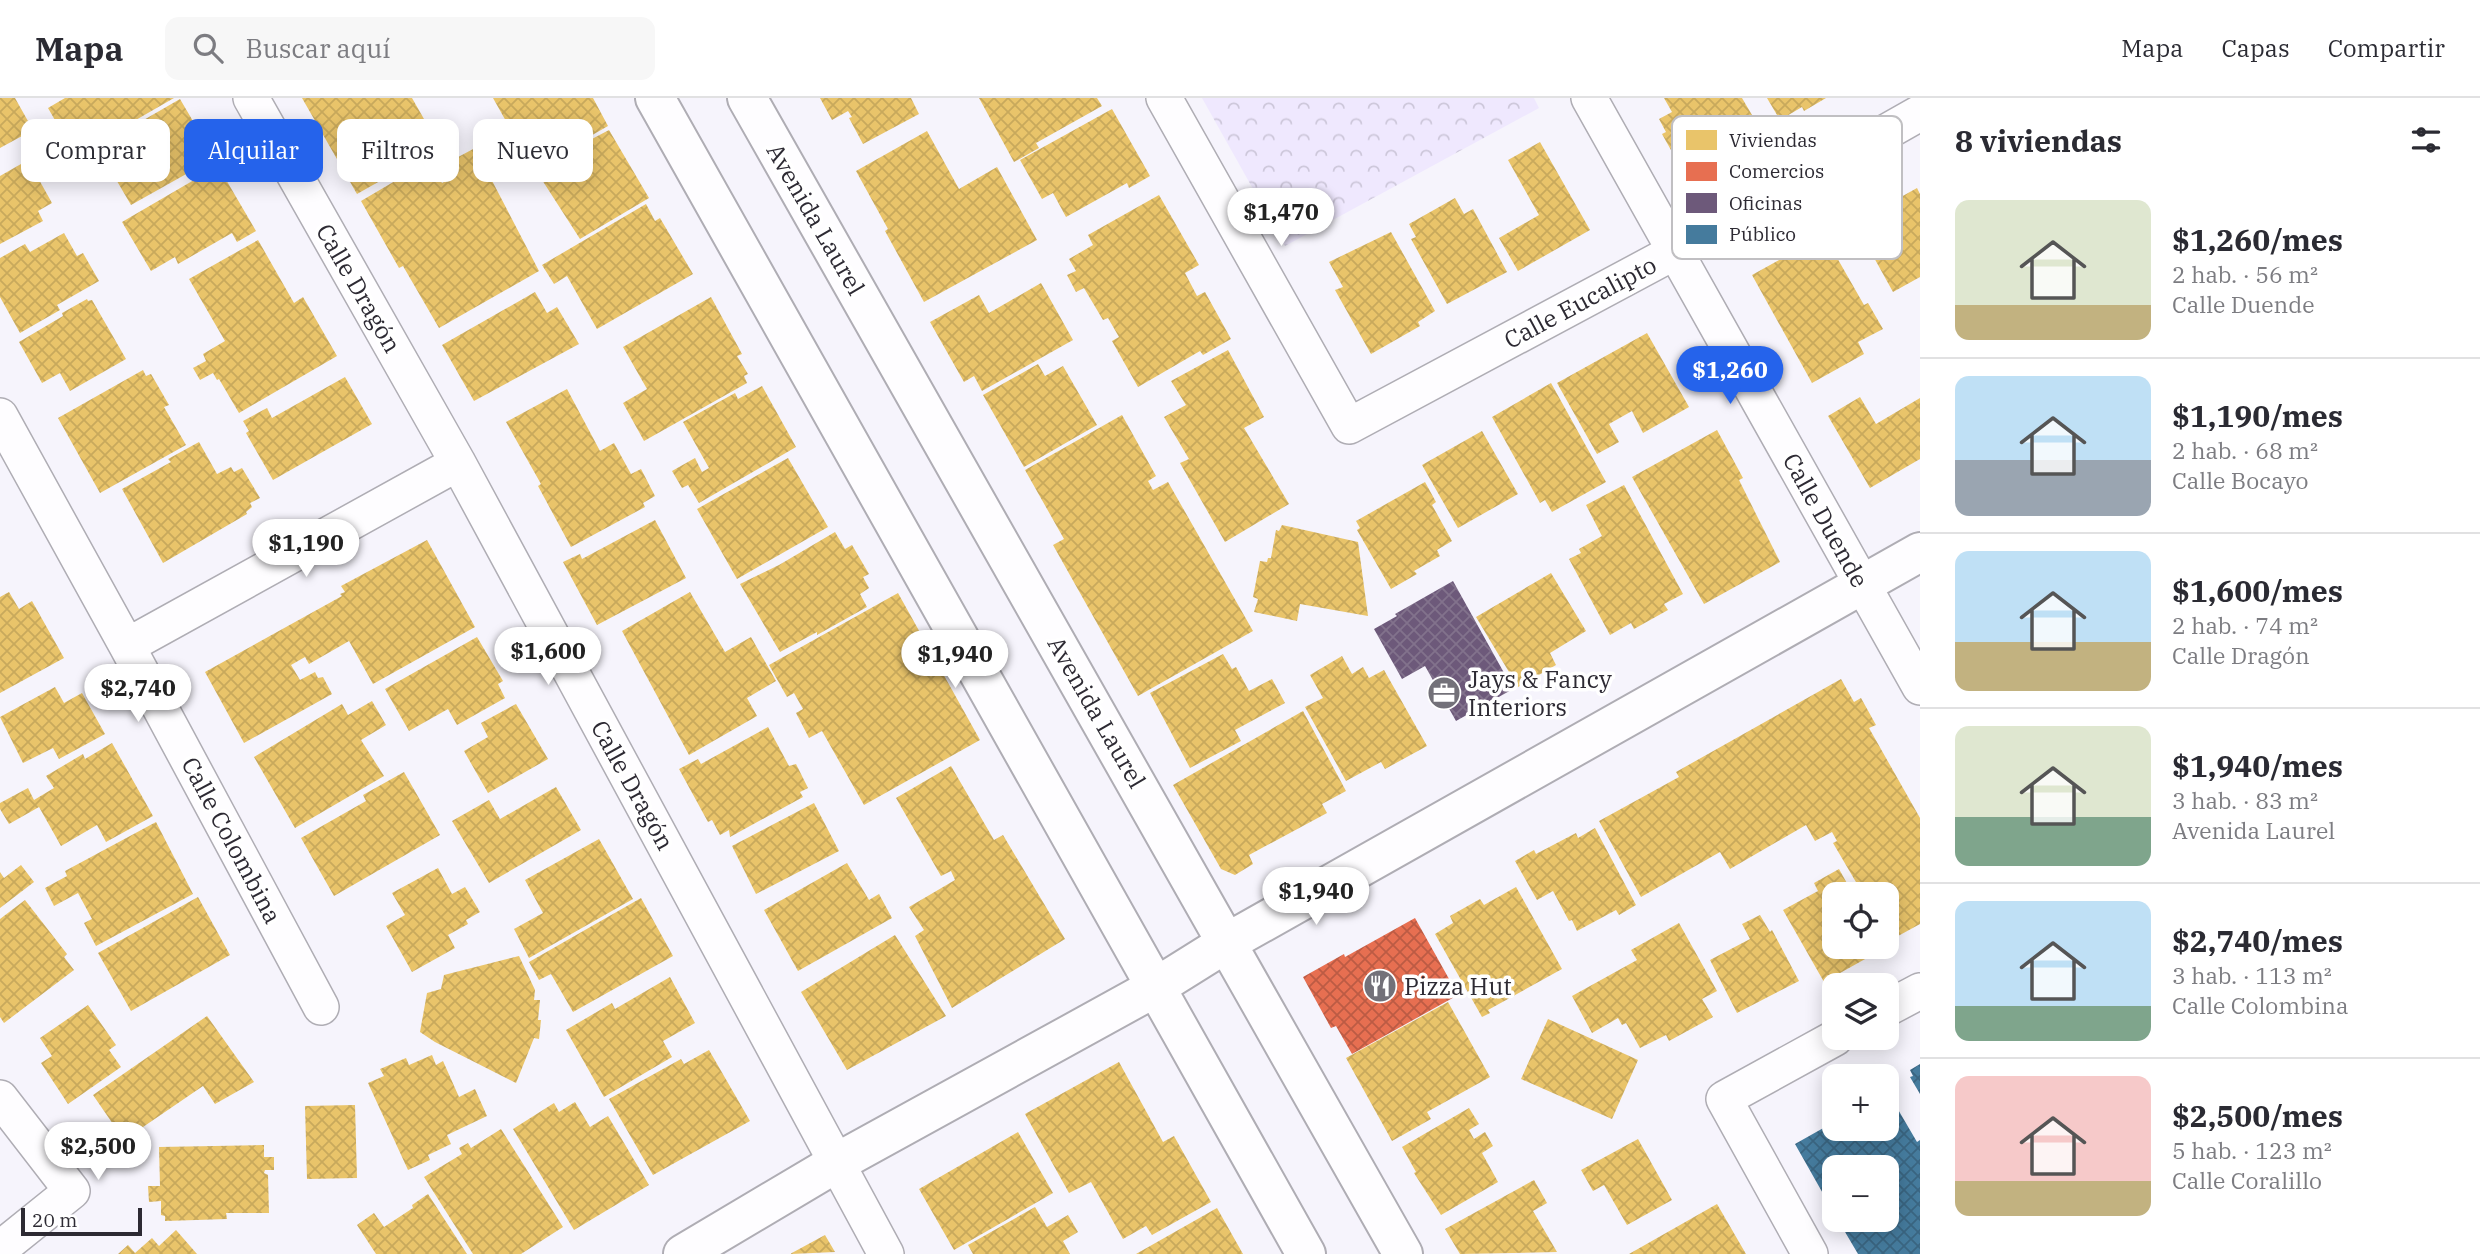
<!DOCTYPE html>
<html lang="es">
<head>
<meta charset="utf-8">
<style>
	body { margin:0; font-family:"IBM Plex Serif",serif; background:#f7f7f7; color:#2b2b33; height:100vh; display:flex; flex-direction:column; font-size:26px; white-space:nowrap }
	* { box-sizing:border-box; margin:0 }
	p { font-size:23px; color:#7c7c81 }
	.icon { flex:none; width:38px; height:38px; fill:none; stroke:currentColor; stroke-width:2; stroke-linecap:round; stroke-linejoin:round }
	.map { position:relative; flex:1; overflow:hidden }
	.drawer { display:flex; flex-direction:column; background:#fff; width:560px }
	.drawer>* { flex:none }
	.banner { position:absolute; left:21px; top:21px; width:665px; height:63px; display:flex; gap:14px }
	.buttons { position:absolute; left:1822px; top:784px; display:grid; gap:14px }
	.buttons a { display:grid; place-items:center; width:77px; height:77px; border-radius:14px; background:#fff; box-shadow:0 4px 18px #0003; font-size:35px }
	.scale { position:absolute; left:21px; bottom:18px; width:121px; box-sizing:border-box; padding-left:7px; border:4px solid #2d2a33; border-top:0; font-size:19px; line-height:24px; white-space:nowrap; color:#2d2a33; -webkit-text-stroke:5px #fff; paint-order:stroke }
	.price { position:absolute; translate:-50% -60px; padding:0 16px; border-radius:24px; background:#fff; color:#222; font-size:23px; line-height:46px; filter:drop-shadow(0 2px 4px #0008) }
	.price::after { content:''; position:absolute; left:50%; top:42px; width:21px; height:16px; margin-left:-10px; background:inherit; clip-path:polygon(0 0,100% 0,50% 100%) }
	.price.on { background:#2563eb; color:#fff }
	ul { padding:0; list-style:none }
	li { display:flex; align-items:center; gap:21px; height:175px; padding:0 35px }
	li+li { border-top:2px solid #e1e1e2 }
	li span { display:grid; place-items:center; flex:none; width:196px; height:140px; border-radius:14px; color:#555 }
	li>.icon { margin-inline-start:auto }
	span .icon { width:84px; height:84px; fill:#fffc; stroke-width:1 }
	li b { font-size:30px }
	h2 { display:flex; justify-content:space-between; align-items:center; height:84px; padding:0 35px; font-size:30px }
	.chip { padding:0 24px; border-radius:14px; background:#fff; box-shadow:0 4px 18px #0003; font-size:24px; line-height:63px }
	.chip.on { background:#2563eb; color:#fff }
	header { display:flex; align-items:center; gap:42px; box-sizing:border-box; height:98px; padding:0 35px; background:#fff; border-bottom:2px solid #e1e1e2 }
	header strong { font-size:33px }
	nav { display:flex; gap:38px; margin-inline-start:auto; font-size:24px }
	.search { width:490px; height:63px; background:#f7f7f7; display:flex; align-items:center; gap:18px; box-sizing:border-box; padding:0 24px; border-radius:14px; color:#7c7c81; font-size:26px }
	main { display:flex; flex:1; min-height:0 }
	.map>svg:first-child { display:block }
	.park { fill:url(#park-crowns) }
	.homes { fill:url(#homes-cross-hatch) }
	.shops { fill:url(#shops-cross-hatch) }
	.offices { fill:url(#offices-cross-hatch) }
	.public { fill:url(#public-cross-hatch) }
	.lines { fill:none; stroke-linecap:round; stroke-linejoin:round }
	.minor-casing { stroke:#afadb4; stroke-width:38 }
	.tertiary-casing { stroke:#afadb4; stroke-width:42 }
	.minor { stroke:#fefdff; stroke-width:35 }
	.tertiary { stroke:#fefdff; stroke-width:38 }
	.labels { text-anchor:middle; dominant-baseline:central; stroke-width:7; stroke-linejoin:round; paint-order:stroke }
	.street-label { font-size:24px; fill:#2d2a33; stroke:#fff }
	.poi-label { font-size:24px; fill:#2d2a33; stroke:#fff; text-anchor:start }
	.key { fill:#fff; stroke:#c0bfc2; stroke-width:2 }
	.key-label { font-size:19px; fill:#2d2a33 }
</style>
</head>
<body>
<header>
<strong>Mapa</strong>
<div class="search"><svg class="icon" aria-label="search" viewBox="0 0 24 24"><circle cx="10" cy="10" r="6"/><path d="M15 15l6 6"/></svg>Buscar aquí</div>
<nav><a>Mapa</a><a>Capas</a><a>Compartir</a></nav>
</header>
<main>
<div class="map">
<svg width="1920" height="1156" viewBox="0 0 1920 1156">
	<defs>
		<pattern id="park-crowns" width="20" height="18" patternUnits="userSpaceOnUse" patternTransform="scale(1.75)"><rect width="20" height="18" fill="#efe8fe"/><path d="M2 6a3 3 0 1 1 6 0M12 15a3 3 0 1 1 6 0" fill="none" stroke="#cdc7da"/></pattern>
		<pattern id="homes-cross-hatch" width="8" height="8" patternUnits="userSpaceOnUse" patternTransform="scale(1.75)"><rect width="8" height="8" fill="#e9c46a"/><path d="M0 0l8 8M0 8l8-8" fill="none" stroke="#c8a95c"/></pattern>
		<pattern id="shops-cross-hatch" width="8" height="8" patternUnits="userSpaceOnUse" patternTransform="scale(1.75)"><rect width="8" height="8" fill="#e76f51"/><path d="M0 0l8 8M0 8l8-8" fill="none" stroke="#bc5b44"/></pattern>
		<pattern id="offices-cross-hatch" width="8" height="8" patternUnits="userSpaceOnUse" patternTransform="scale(1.75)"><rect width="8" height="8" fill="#6d597a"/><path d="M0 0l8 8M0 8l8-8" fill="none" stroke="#82728c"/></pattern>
		<pattern id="public-cross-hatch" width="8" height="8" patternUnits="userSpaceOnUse" patternTransform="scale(1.75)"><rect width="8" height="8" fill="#457b9d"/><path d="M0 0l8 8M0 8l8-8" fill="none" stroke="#3a6581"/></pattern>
	</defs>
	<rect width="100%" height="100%" fill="#f6f4fc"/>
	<!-- park -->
	<path class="park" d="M1202,0H1534L1539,10L1285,148Z"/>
	<!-- homes -->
	<path class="homes" d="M0,0H15L33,32L0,50Z
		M65,0H174L75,57L48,10Z
		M302,0H412L440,49L357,96Z
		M493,0H593L608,28L533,71Z
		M820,0H911L919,16L863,46L849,20L852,19L848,13L832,22Z
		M979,0H1097L1102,8L1036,45L1039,50L1014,64Z
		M1664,0H1742L1762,34L1730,52L1727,48L1701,63L1705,69L1686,79L1662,36L1666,34L1659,21L1672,14Z
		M1767,0H1826L1804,13L1802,9L1780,22Z
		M180,1L217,64L191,79L188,75L131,107L97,49Z
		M1112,11L1150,78L1129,90L1127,85L1066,119L1053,95L1042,101L1020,62Z
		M609,32L649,100L580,141L535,71Z
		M927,33L959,91L997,69L1037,142L924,204L885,133L888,131L856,73Z
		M1540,44L1590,132L1518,173L1499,140L1539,117L1508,62Z
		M475,50L539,173L439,230L403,168L399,170L361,103L429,63L442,85L455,78L447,65Z
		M28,62L52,105L38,113L43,123L0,146V78Z
		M218,68L256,133L237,144L232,135L178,166L175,159L151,173L122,124Z
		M1917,90L1920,96V179L1893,194L1862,138L1883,126L1876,113Z
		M1159,97L1199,167L1185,175L1197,198L1205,194L1231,241L1203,257L1200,253L1138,289L1112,243L1119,239L1108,220L1103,222L1084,190L1076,194L1067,177L1076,173L1069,161L1093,147L1088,137Z
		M1455,100L1464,116L1473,111L1507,174L1447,206L1411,141L1416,139L1409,126Z
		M646,106L655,123L660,120L693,176L597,231L567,178L554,186L542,167Z
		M1391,134L1435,213L1418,224L1420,228L1371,256L1335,192L1343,189L1329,164Z
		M64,135L77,158L83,155L99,183L57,207L60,212L20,235L0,199V160L25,146L30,154Z
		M1824,137L1864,207L1868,205L1883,231L1858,244L1864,256L1812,285L1752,177Z
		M258,142L294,205L303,199L337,258L239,315L219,281L217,282L213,275L200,282L193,270L206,263L203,256L225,243L189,181Z
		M1041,185L1073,242L982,293L974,278L964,284L930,224L979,197L989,215Z
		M535,194L547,215L557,209L579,246L474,303L442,247Z
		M711,199L742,256L737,258L748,276L744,278L747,285L644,343L623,305L647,291L623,249Z
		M87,201L88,203L92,202L126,261L70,293L60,275L42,285L19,244L63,218L62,215Z
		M1647,235L1689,309L1643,335L1632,313L1609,326L1619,344L1597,356L1557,285Z
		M1228,252L1264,319L1244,330L1289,406L1225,444L1180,365L1189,361L1164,319L1186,307L1171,283Z
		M1038,266L1045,278L1063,268L1097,327L1024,369L983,297Z
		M143,272L146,278L151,276L169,307L164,309L186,347L100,395L58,320Z
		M345,279L372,326L273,382L246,335L249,333L243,323L267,310L272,320Z
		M1551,285L1606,384L1552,414L1545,402L1540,405L1492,319Z
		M762,288L796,349L699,405L688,387L682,390L672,373L695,360L702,374L709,370L683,324L735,295L738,301Z
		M567,291L600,353L614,345L631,376L641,371L655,398L643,405L645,409L571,449L538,388L541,386L506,324Z
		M1860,299L1876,326L1920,300V361L1870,390L1828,318Z
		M1122,317L1156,378L1148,383L1153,392L1168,384L1253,533L1138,598L1053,447L1064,441L1025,372Z
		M1717,332L1743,380L1739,382L1780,464L1704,506L1632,379Z
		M1482,333L1518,396L1458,430L1422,367Z
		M199,344L217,376L231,369L234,374L242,370L260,400L250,405L252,409L246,414L247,416L163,465L122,391L171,364L168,361Z
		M788,360L828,429L737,481L697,411Z
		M1425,384L1436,404L1432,407L1452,443L1437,452L1440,458L1414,473L1417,476L1391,491L1357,432L1360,430L1356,423Z
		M1624,387L1683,496L1664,506L1668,512L1634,531L1631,525L1610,537L1569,461L1581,455L1579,451L1602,438L1586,407Z
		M655,422L686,480L597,527L563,464L580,456L582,461Z
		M1282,427L1358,444L1368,518L1300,506L1297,523L1254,514L1258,501L1253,499L1260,463L1267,464L1268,460H1271L1276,432L1279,433Z
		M835,434L845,451L852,447L869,476L863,479L869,490L860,496L867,509L817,537V534L780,554L740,486L779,467Z
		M427,442L475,529L373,586L349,543L309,566L305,559L291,567L300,582L315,574L318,580L323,579L332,596L244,645L205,574L342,498L340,496L345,494L341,488Z
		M1551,475L1586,533L1550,555L1556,567L1518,589L1476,519Z
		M9,494L19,511L32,503L64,560L0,595V499Z
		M690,494L725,554L751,539L776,583L747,600L757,618L689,657L622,533Z
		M898,495L980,642L864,707L822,633L809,640L796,615L803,611L794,595L787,599L769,567Z
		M477,539L503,583L498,586L505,600L457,627L448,611L409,633L385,591Z
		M1223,556L1232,571L1236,569L1249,593L1272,581L1285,605L1235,632L1241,643L1190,670L1150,595Z
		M1342,558L1352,576L1363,569L1369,580L1384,572L1427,648L1385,671L1381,664L1346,683L1305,609L1323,600L1310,577Z
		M1841,581L1854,604L1861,600L1876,627L1869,630L1920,720V826L1889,843L1886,838V796H1863L1833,745L1837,743L1832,734L1815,743L1806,727L1730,771L1720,754L1641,799L1599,723L1679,679L1676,674Z
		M55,589L64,605L82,595L105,636L59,661L53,650L23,665L0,619Z
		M372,603L386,627L361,642L384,678L295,730L254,659L342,606L348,617Z
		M516,606L548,661L488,695L464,653L488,639L481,625Z
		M1303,613L1346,693L1322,706L1327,715L1249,757L1253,766L1235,777L1221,771L1173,687Z
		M768,629L789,668L796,666L808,690L800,694L803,699L730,739L729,732L720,737L712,722L708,724L679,671L698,661L701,666Z
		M112,645L153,718L106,744L97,727L61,748L39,709L9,726L0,711V705L28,690L34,702L54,690L46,678L83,656L85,661Z
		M951,668L994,742L1003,737L1065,841L952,910L915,838L924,832L909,809L955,782L951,773L941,778L896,700Z
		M404,674L440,737L334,798L301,740L366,703L363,697Z
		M556,689L581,732L489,785L452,723L489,702L500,721Z
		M814,705L839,753L756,796L732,748Z
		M156,724L193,796L96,848L84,825L92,821L78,795L54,808L45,790L67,778L65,773Z
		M1595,730L1636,807L1619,817L1616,812L1577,833L1572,822L1569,823L1553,793L1537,802L1515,763L1534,752L1536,756L1576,735L1578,740Z
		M599,741L633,801L529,860L514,831L543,815L525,782Z
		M847,765L869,802L879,796L892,820L798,873L764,812Z
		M21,767L34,784L0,810V774L4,780Z
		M438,770L452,796L465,789L480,814L466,822L468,826L448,837L455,850L412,874L386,828L405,817L392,795Z
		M1839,771L1853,796H1834V849H1881L1883,851L1824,884L1783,812L1818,793L1814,785Z
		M1516,789L1562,871L1488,912L1490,915L1482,919L1435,836L1453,825L1450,818L1480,801L1484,807Z
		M198,799L230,857L131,913L98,855Z
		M641,800L673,858L573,914L551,876L539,882L529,864Z
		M25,802L67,856L64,859L74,872L4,925L0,919V821Z
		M1760,817L1770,834L1772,832L1799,883L1737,915L1710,862L1750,841L1742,826Z
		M1679,825L1717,893L1702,901L1713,919L1669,943L1666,937L1640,950L1626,925L1622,927L1618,920L1592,935L1572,898L1637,862L1631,852Z
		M895,837L946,918L847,972L801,894Z
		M519,858L535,892L534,902H540L538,922H541L539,941L534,940L516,985L435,944L420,934L427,895L441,891L444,877Z
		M670,879L695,925L663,943L672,959L604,999L566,932L612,905L615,911Z
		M1448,904L1490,979L1427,1014L1431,1021L1392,1043L1346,960Z
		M88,907L116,947L109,952L121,969L68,1006L41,965L52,958L40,940Z
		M207,918L254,984L215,1006L203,988L124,1042L93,997Z
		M1548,921L1638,962L1612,1021L1521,981Z
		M709,952L750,1023L653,1077L609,1001L681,961L684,966Z
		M432,957L436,967L443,963L459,999L475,991L487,1018L447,1037L451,1046L428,1057L430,1062L408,1072L368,985L384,978L380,971L406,960L409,967Z
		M1119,964L1163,1044L1174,1038L1211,1104L1152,1137L1146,1128L1123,1141L1091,1084L1069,1095L1025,1016Z
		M575,1004L590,1029L608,1018L649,1087L574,1132L513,1031L554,1005L559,1014Z
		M355,1007L357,1080L307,1081L305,1008Z
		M1469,1010L1479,1026L1469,1032L1474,1041L1485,1034L1493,1048L1482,1055L1498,1084L1441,1117L1414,1075L1416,1074L1402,1049Z
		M501,1031L563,1129L521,1156H473L424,1079L462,1056L459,1050L468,1045L471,1050Z
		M1018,1034L1053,1095L954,1152L919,1091Z
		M1638,1041L1672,1102L1627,1127L1604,1087L1593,1093L1581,1072Z
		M264,1047V1059H274V1072H265L264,1075L268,1077L269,1115H226L227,1121L165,1123V1118L161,1117V1103L149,1104L148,1088H160L159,1049Z
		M1534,1082L1547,1105L1533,1113L1557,1154L1460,1156L1445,1131Z
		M428,1096L467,1156H376L357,1127L374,1115L384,1129L413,1110L412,1107Z
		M1717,1106L1746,1156H1629Z
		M1035,1109L1047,1129L1068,1117L1078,1134L1063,1143L1070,1156H973L968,1147Z
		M1217,1110L1243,1156H1136Z
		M176,1132L197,1156H118L128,1147L135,1155L152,1140L159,1148Z
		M825,1137L835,1154L790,1156Z"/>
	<!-- shops -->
	<path class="shops" d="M1415,820L1458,897L1352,956L1336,928L1331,930L1303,879L1344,856L1345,859Z"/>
	<!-- offices -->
	<path class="offices" d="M1453,483L1513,591L1456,623L1425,568L1402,581L1374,531L1397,518L1395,516Z"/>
	<!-- public -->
	<path class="public" d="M1920,966V996L1910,979L1913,978L1910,972Z
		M1886,991L1917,1044L1920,1042V1156H1858L1838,1122H1886V1069H1834V1115L1795,1046L1834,1024V1031H1886Z"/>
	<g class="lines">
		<defs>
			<path id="minor" d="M251,0L458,365L886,1156
				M1164,0L1349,328L1676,153L1920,15
				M1589,0L1920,589
				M0,318L127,548L321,909
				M127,548L458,365
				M1886,911L1920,893
				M0,1000L72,1093L0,1151
				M1810,1156L1724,1001L1835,940"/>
			<path id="tertiary" d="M655,0L1306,1156
				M747,0L1403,1156
				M683,1156L838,1064L1156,889L1228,844L1920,454"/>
		</defs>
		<!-- minor casing -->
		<use href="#minor" class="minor-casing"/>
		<!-- tertiary casing -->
		<use href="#tertiary" class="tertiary-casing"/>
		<!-- minor -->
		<use href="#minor" class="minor"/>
		<!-- tertiary -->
		<use href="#tertiary" class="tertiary"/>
	</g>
	<!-- icons -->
	<defs>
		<symbol id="office-disc" viewBox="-11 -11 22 22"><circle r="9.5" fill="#737179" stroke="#fff"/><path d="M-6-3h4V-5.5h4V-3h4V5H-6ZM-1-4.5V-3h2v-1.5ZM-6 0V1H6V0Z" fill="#fff"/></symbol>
		<symbol id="restaurant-disc" viewBox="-11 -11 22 22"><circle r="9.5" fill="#737179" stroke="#fff"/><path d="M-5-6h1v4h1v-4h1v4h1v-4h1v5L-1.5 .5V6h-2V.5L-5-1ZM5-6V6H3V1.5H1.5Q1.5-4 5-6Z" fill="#fff"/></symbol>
	</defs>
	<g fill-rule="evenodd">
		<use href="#office-disc" x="1425" y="576" width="38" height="38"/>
		<use href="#restaurant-disc" x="1361" y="869" width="38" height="38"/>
	</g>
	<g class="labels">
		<!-- street labels -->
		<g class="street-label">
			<text transform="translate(816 121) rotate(60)">Avenida Laurel</text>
			<text transform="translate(359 190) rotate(60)">Calle Dragón</text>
			<text transform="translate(1580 204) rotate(-28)">Calle Eucalipto</text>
			<text transform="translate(1826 422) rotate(61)">Calle Duende</text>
			<text transform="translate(1097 614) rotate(60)">Avenida Laurel</text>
			<text transform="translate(633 687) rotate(61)">Calle Dragón</text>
			<text transform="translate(232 742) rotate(62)">Calle Colombina</text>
		</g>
		<!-- poi labels -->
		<g class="poi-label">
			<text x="1468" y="581">Jays &amp; Fancy<tspan x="1468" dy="28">Interiors</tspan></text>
			<text x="1404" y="888">Pizza Hut</text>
		</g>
	</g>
	<!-- legend -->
	<rect x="1672" y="18" width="230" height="143" rx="10" class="key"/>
	<rect x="1686" y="32" width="31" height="20" fill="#e9c46a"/>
	<rect x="1686" y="64" width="31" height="19" fill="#e76f51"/>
	<rect x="1686" y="95" width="31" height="20" fill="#6d597a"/>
	<rect x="1686" y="127" width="31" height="19" fill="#457b9d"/>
	<g class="key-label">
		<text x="1729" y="49">Viviendas</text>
		<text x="1729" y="80">Comercios</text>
		<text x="1729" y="112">Oficinas</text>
		<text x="1729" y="143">Público</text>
	</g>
</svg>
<div class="buttons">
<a><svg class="icon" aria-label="locate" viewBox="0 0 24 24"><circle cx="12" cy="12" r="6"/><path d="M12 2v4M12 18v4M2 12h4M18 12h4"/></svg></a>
<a><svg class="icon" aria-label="layers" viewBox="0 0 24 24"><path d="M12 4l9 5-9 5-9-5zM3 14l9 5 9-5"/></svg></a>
<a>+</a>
<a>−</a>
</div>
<div class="scale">20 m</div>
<b class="price" style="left:1281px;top:150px">$1,470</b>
<b class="price on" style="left:1730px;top:308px">$1,260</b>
<b class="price" style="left:306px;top:481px">$1,190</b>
<b class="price" style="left:548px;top:589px">$1,600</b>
<b class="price" style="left:955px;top:592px">$1,940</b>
<b class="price" style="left:138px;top:626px">$2,740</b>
<b class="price" style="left:1316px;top:829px">$1,940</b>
<b class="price" style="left:98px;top:1084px">$2,500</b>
<div class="banner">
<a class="chip">Comprar</a>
<a class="chip on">Alquilar</a>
<a class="chip">Filtros</a>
<a class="chip">Nuevo</a>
</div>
</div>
<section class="drawer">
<h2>8 viviendas<svg class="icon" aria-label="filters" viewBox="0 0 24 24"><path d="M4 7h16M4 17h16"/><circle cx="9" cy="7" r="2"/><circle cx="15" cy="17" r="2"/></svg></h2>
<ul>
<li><span style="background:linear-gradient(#dfe7d0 75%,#c2b280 0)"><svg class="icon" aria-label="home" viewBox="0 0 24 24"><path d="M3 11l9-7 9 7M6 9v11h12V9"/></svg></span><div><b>$1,260/mes</b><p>2 hab. · 56 m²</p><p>Calle Duende</p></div></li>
<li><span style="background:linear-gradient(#bfe0f5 60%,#9aa5b1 0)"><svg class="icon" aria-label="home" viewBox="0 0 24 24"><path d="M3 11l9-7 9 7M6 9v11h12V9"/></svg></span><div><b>$1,190/mes</b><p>2 hab. · 68 m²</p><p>Calle Bocayo</p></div></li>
<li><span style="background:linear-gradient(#bfe0f5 65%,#c2b280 0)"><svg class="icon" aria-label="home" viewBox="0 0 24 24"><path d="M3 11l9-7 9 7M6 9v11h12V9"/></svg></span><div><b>$1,600/mes</b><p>2 hab. · 74 m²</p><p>Calle Dragón</p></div></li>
<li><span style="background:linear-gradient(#dfe7d0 65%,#7fa58c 0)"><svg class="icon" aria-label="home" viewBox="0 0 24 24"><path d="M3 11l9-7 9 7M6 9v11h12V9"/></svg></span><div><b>$1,940/mes</b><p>3 hab. · 83 m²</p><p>Avenida Laurel</p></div></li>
<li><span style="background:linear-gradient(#bfe0f5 75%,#7fa58c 0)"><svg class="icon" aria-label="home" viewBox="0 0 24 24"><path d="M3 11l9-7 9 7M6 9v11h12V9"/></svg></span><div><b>$2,740/mes</b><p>3 hab. · 113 m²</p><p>Calle Colombina</p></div></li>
<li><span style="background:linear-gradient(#f6c9c9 75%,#c2b280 0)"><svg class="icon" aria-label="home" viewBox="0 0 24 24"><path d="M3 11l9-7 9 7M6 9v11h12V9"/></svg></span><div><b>$2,500/mes</b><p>5 hab. · 123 m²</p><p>Calle Coralillo</p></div></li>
</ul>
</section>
</main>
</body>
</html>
